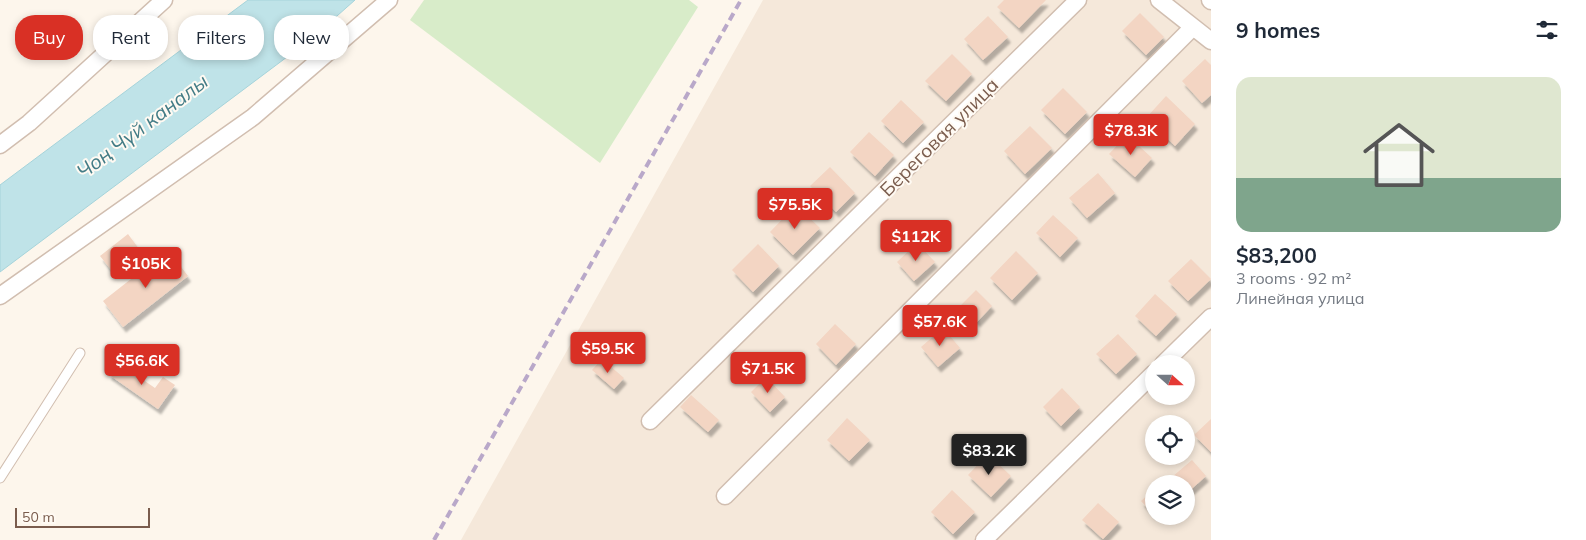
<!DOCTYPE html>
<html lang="en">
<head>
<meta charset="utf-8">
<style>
	body { margin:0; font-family:Mulish,sans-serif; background:#f6f6f7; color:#1f2937; height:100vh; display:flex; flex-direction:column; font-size:19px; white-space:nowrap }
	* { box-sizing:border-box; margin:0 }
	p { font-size:16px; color:#747a83 }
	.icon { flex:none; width:28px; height:28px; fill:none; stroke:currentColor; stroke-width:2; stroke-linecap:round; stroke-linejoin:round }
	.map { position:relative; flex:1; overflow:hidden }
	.panel { display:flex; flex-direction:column; background:#fff; width:375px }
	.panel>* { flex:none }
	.banner { position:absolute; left:15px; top:15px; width:475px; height:45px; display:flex; gap:10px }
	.needle { width:32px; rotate:111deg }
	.tools { position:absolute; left:1145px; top:355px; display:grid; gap:10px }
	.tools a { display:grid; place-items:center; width:50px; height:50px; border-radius:50%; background:#fff; box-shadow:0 2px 8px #0003; font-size:25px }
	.scale { position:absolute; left:15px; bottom:12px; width:135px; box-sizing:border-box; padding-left:5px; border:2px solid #7a5c4d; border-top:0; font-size:14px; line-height:18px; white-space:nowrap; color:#7a5c4d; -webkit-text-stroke:4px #fffaf3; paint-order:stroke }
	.price { position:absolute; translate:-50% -42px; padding:0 11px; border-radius:5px; background:#d93025; color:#fff; font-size:16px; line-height:32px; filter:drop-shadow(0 1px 2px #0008) }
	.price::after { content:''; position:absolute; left:50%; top:30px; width:15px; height:11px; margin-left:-8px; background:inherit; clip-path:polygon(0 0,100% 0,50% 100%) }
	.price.active { background:#222; color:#fff }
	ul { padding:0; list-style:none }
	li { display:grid; align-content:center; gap:10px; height:265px; padding:0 25px }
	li+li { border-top:1px solid #e0e1e3 }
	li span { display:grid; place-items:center; height:155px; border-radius:15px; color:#555 }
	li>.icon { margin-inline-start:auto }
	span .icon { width:90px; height:90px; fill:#fffc; stroke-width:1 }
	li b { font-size:21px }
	h2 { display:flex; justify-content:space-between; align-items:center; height:60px; padding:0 25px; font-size:21px }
	.pill { padding:0 18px; border-radius:20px; background:#fff; box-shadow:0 2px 8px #0003; font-size:18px; line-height:45px }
	.pill.active { background:#d93025; color:#fff }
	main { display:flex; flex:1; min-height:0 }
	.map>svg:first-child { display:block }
	.residential { fill:#f5e8da; fill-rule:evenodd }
	.green { fill:#d8ecc9 }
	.water { fill:#bfe3e8; stroke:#a5d3da }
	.building { fill:#f3d5c3; filter:url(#shadow) }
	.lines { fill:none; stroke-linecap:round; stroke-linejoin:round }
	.lane-casing { stroke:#d1beb0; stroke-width:11 }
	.street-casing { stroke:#d1beb0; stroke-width:19 }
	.lane { stroke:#fff; stroke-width:9 }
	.street { stroke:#fff; stroke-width:16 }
	.rail { stroke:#b9a8c9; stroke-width:4; stroke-dasharray:8 5; stroke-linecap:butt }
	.labels { text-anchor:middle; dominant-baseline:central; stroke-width:4; stroke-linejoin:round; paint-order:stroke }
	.street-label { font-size:19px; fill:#7a5c4d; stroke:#fffaf3 }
	.water-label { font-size:20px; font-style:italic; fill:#437c86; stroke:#fffaf3 }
</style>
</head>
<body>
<main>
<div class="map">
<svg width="1211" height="540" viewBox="0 0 1211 540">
	<defs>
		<filter id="shadow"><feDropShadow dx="3" dy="5.5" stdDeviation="1" flood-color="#0004"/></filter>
	</defs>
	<rect width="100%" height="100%" fill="#fdf6ec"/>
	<!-- residential -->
	<path class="residential" d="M763,0H1211V540H461ZM1154,364H1186V396H1154ZM1154,424H1186V456H1154ZM1154,484H1186V516H1154Z"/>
	<!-- green -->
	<path class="green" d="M424,0H689L698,7L600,163L410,20Z"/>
	<!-- water -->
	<path class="water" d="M248,0H355L311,39L0,272V185Z"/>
	<!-- building -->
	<path class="building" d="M1004,0H1046L1019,28L997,7Z
		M1140,13L1164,37L1146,55L1122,31Z
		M988,16L1008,37L983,60L964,39Z
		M952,54L972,74L946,101L925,81Z
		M1205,59L1211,65V95L1202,103L1182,81Z
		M1063,88L1087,112L1065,134L1041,110Z
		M1166,96L1195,124L1175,146L1146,118Z
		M901,100L924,122L903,143L881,121Z
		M1030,126L1052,148L1025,174L1004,151Z
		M869,132L894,155L875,176L850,152Z
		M1127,135L1152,158L1135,177L1109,154Z
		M830,167L855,193L836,212L810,186Z
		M1098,173L1115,193L1087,218L1069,198Z
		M796,205L820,228L793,255L770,232Z
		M1053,215L1078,238L1060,257L1036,233Z
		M128,234L139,249L112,271L100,256Z
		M917,243L935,262L914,281L897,262Z
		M758,244L779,266L753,292L732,270Z
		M168,250L188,276L123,327L103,301Z
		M1016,251L1038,273L1012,300L990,278Z
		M1191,259L1211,279L1188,301L1168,281Z
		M976,290L992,306L977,322L961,305Z
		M1155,294L1177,314L1156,336L1135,316Z
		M835,324L856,344L836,365L816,344Z
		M943,328L960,348L938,367L921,347Z
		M1118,334L1137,354L1116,374L1096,354Z
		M602,359L624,378L614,389L592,370Z
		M117,362L155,388L163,377L175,385L158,409L108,374Z
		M766,377L785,397L770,412L751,392Z
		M1062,388L1080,407L1061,426L1043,407Z
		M691,395L719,420L708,432L680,407Z
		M847,418L870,440L849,461L827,440Z
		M1211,419V452L1194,435Z
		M988,454L1011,476L991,497L968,475Z
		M1192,460L1206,476L1186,494V484H1177L1172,477Z
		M1154,489V515L1141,501Z
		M952,490L975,512L953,534L931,512Z
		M1098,503L1119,522L1103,539L1082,520Z"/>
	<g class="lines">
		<defs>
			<path id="lane" d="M0,478L80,353"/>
			<path id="street" d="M1159,0L1211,41
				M1210,0L1211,1
				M0,145L29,123L164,0
				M0,296L253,117L389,0
				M1163,364L1211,317
				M650,421L1078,0
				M725,496L1193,27
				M984,540L1154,373"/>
		</defs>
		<!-- lane casing -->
		<use href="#lane" class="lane-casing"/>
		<!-- street casing -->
		<use href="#street" class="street-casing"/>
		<!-- lane -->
		<use href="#lane" class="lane"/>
		<!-- street -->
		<use href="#street" class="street"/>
		<!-- rail -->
		<path class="rail" d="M434,540L741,0"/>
	</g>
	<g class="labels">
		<!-- street labels -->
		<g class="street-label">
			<text transform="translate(939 137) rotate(-45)">Береговая улица</text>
		</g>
		<!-- water labels -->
		<g class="water-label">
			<text transform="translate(142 126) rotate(-37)">Чоң Чүй каналы</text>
		</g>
	</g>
</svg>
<div class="tools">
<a><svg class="needle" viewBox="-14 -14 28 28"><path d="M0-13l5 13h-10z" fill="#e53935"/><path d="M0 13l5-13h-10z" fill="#747a83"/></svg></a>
<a><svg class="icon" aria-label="locate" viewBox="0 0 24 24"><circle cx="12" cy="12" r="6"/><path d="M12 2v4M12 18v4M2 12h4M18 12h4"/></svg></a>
<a><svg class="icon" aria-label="layers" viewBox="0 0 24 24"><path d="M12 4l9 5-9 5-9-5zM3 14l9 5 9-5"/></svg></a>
</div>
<div class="scale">50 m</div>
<b class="price" style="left:1131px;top:156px">$78.3K</b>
<b class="price" style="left:795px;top:230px">$75.5K</b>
<b class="price" style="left:916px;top:262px">$112K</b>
<b class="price" style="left:146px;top:289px">$105K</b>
<b class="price" style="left:940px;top:347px">$57.6K</b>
<b class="price" style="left:608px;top:374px">$59.5K</b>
<b class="price" style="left:142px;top:386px">$56.6K</b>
<b class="price" style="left:768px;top:394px">$71.5K</b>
<b class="price active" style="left:989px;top:476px">$83.2K</b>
<div class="banner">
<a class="pill active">Buy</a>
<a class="pill">Rent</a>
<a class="pill">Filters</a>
<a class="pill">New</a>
</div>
</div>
<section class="panel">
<h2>9 homes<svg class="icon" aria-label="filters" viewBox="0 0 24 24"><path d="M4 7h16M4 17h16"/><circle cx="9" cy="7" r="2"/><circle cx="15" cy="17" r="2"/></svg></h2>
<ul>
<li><span style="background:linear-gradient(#dfe7d0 65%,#7fa58c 0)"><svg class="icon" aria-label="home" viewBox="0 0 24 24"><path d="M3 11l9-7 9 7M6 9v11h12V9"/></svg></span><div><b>$83,200</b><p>3 rooms · 92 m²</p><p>Линейная улица</p></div></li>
</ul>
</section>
</main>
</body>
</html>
